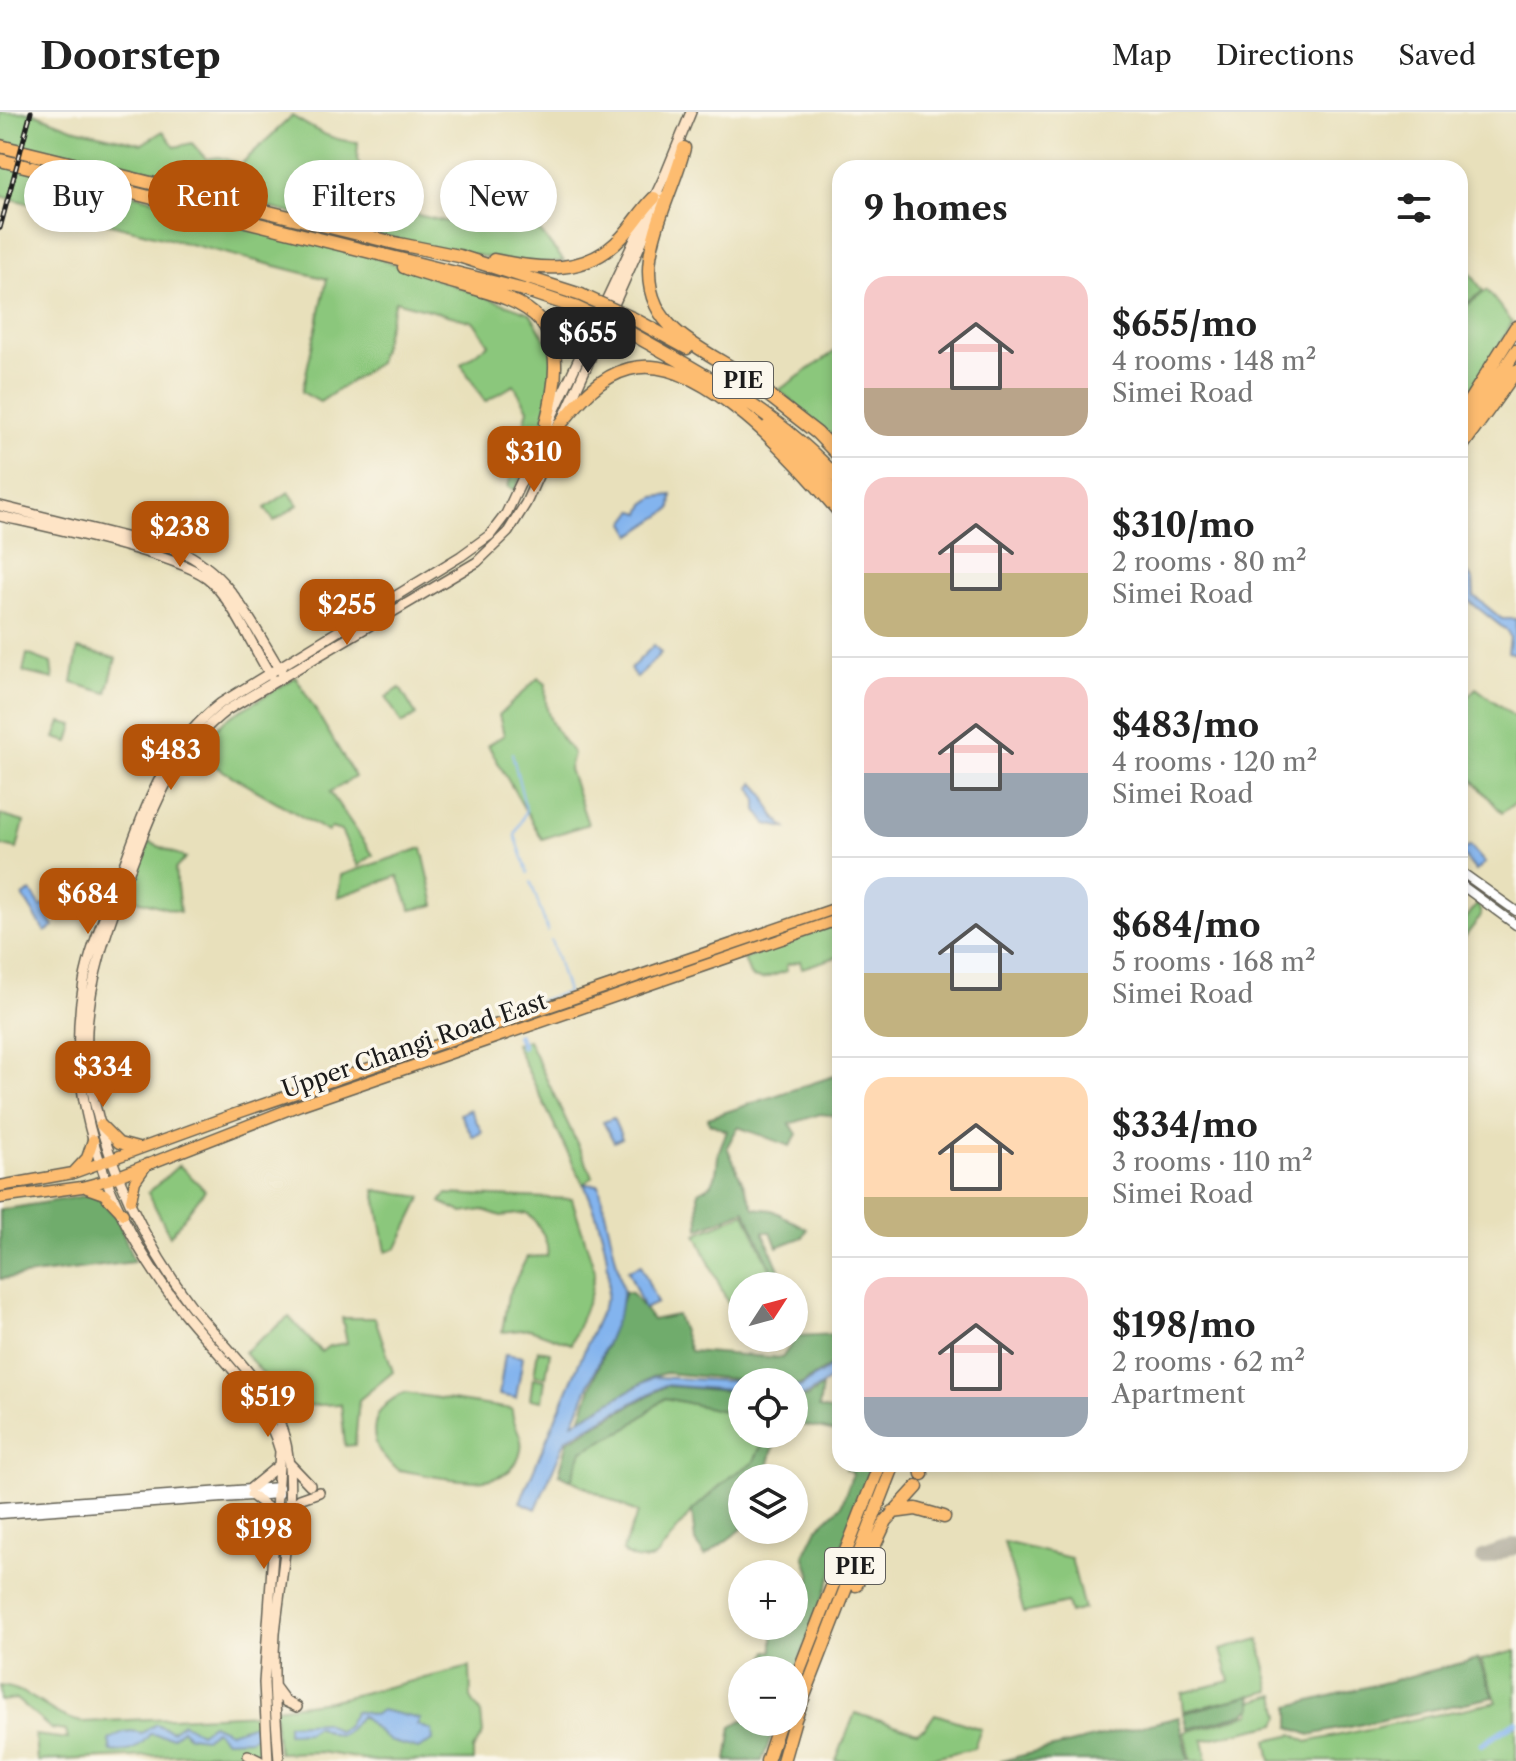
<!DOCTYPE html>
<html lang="en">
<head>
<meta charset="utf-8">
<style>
	body { margin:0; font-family:"Libre Caslon Text",serif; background:#f6f6f6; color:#222; height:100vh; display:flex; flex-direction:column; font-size:30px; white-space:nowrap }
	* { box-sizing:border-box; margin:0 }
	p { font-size:26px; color:#767676 }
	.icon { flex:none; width:44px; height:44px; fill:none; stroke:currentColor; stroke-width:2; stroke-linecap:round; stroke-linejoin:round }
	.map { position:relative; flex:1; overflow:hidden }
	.sheet { position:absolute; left:832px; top:48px; width:636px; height:1312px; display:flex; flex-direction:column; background:#fff; border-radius:24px; box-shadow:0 4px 12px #0003 }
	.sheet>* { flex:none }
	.top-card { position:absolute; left:24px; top:48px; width:688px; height:72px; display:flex; gap:16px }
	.needle { width:52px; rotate:54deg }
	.fabs { position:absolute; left:728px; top:1160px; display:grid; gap:16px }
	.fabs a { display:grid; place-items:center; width:80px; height:80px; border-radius:50%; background:#fff; box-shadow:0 4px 12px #0003; font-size:40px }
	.price { position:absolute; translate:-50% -68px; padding:0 18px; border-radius:16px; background:#b45309; color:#fff; font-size:26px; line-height:52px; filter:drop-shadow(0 2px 4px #0008) }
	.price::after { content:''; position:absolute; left:50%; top:48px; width:24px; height:18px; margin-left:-12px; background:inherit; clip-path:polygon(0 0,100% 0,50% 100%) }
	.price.on { background:#222; color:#fff }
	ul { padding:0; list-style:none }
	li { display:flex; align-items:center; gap:24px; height:200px; padding:0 32px }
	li+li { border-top:2px solid #e0e0e0 }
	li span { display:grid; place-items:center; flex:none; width:224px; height:160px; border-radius:24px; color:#555 }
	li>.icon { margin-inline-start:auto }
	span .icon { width:96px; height:96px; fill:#fffc; stroke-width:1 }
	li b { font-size:34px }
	h2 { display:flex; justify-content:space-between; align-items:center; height:96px; padding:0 32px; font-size:34px }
	.pill { padding:0 28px; border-radius:36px; background:#fff; box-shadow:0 4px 12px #0003; font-size:28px; line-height:72px }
	.pill.on { background:#b45309; color:#fff }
	header { display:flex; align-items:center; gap:48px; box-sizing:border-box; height:112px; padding:0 40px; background:#fff; border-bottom:2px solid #e0e0e0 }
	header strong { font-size:38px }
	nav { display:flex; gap:44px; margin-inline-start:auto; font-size:28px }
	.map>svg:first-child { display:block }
	.green { fill:#8bc77c; stroke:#54724c; stroke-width:2 }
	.forest { fill:#70ac6c; stroke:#466444; stroke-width:2 }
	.water { fill:#83b4ee; stroke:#506885; stroke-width:2 }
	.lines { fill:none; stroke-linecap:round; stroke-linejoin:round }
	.stream { stroke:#83b4ee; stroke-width:2 }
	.canal { stroke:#83b4ee; stroke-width:6 }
	.taxiway { stroke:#827e6c; stroke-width:16 }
	.tertiary-casing { stroke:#636154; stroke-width:11 }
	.secondary-casing { stroke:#636154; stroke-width:12 }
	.primary-casing { stroke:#636154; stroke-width:13 }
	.motorway-casing { stroke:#636154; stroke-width:15 }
	.tertiary { stroke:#fff; stroke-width:8 }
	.secondary { stroke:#fee4c6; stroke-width:9 }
	.primary { stroke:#fdbc70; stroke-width:10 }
	.motorway { stroke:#fdbc70; stroke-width:12 }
	.rail-casing { stroke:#1c1c1c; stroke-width:5 }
	.rail { stroke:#fbf7ec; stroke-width:2; stroke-dasharray:6; stroke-linecap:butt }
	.motorway-bridge-casing { stroke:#636154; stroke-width:15; stroke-linecap:butt }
	.motorway-bridge { stroke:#fdbc70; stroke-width:12 }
	.labels { text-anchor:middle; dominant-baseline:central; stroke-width:7; stroke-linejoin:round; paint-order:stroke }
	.shield { fill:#fbf7ec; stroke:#5f5e5a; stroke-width:2 }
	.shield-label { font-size:22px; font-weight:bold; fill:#1c1c1c }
	.street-label { font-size:24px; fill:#1c1c1c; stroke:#fbf7ec }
</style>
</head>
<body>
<header>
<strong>Doorstep</strong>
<nav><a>Map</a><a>Directions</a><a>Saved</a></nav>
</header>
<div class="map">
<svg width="1516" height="1649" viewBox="0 0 1516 1649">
	<rect width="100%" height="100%" fill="#fbf7ec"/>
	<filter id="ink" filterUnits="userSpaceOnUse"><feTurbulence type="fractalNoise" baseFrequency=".0125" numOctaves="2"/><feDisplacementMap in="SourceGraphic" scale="16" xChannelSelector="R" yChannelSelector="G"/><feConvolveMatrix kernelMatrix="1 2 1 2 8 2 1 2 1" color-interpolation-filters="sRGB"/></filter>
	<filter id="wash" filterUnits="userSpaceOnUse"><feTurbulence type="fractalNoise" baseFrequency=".006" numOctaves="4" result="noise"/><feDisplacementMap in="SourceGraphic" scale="32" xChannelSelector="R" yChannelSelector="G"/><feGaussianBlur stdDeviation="1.8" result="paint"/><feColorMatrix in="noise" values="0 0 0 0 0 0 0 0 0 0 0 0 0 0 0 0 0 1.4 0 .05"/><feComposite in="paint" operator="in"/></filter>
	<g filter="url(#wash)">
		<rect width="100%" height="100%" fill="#e8e0bb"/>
		<!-- green -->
		<path class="green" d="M0,0H31L72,16L142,32L163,19L175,35L192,31L206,47L219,45L241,52L292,4C315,18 331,29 358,30L357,48L362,56L354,62L377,94L471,115L512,86L564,149L528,152L424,134L0,29Z
			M0,50L348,135L530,201L555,244L544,310L515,378L508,375L528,297L514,273L485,290L461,252L489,232L474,210L395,189L378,251L320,290L302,280L327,167L0,84Z
			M1460,147L1483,179L1460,196Z
			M1487,178L1512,210L1486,260L1460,298V199Z
			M840,236V315L829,323L779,278Z
			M289,380L298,393L274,409L265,396Z
			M78,537L116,546L107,581L72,571Z
			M27,542L51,551L53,567L23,560Z
			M296,565L355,665L330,680L373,743L358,754L341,719L331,716L328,720L196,643V636L225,608Z
			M538,566L546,572C543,604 554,617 573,641L569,657L588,712L542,727L488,633L504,623L499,603Z
			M400,576L416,603L402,612L386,585Z
			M1476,576L1516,606V690L1502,701L1464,658L1468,598L1462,590Z
			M61,610L74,613L69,630L55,626Z
			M0,703L24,710L17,737L0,733Z
			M149,730L186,746L175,757L180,800L130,786Z
			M422,736L435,793L411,798L398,764L338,785L341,763Z
			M1478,791L1481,804L1460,831V814Z
			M835,812L840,824V844L802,856L800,849L786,853L787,859L762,867L751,865L744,847Z
			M528,928L593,1065L583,1072L515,932Z
			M179,1053L205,1078L170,1124L148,1081Z
			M375,1078L422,1085L397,1136L386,1140Z
			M446,1082L572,1087L595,1159L590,1184L571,1232L530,1217L502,1220L508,1183L527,1145L547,1144C550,1130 538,1111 527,1101L501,1104L483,1098L463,1101L441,1090Z
			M745,1101L778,1174H742V1193L731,1198L696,1122Z
			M289,1205L321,1240L329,1234L347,1231L342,1206H375L393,1260L359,1288L355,1333L345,1334L341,1292L298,1294L288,1298L281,1282L244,1240Z
			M538,1238L550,1240L546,1265L534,1263Z
			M533,1266L545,1268L542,1289L530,1287Z
			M405,1281L512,1297C511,1312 524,1322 521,1338C512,1388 433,1363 399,1358C364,1337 366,1295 405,1281Z
			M665,1286L742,1303V1322H767L753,1351L731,1364L692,1399L657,1444C643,1451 633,1448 622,1439L638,1401L571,1368L582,1339L628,1316Z
			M1004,1430L1071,1446L1084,1497L1070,1501L1067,1491L1024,1501Z
			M1259,1527L1271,1579L1184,1599L1182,1581L1230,1569L1221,1538Z
			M1516,1539V1649H1271L1267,1628L1294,1622L1307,1630L1497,1590L1481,1548Z
			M470,1555L471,1586L481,1602L483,1622L473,1638V1649H375L319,1640L278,1641L274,1596L329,1589Z
			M0,1574C34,1577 48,1605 83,1610L259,1602L262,1639L37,1649L35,1623L68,1627L66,1619L51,1617L16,1587L0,1589Z
			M1276,1583L1281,1604L1277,1612L1203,1628L1207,1649H1191L1185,1620L1251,1602L1253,1589Z
			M855,1601L917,1620L925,1616L935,1602L981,1617L974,1636L917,1649H836Z"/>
		<!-- forest -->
		<path class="forest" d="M840,962L838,1004L820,1002L790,1012L797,1022L790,1034L738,1015L727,1035L754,1096L772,1098L807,1117L803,1125L777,1135L771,1120H763L786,1174H779L745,1098L699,1117L698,1080C718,1073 716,1061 718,1044C719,1036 724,1027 727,1019L709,1011L708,1006Z
			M95,1082L117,1105L134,1150L0,1167V1098Z
			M625,1180L632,1181L652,1208L677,1203L690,1239L782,1246L797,1224L836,1222L840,1223V1247L800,1273L666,1261L654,1264L580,1307Z
			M666,1274L742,1280V1303L665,1286L628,1316L582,1339L571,1368L559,1362L568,1329Z
			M822,1275L819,1296L840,1300V1321L804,1313L794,1316V1285L806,1286Z
			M767,1322H784C773,1330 766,1353 770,1366H742V1417L705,1444L695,1430L692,1399L731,1364L753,1351Z
			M847,1352H873L794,1563V1558H766L762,1553L768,1539H773V1517L794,1514V1489L810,1475L811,1464L804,1443L817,1416L841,1394L853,1361L846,1357Z
			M1478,1547L1494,1585L1310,1623L1290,1615V1594Z
			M1251,1583L1253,1595L1244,1602L1188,1617L1184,1601Z
			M1179,1605L1189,1649H1000Z
			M742,1608L777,1610L762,1649H727L732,1614Z"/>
		<!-- water -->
		<path class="water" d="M672,383L671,397L632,423L625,411L634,399L641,401L645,392L655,385Z
			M1460,461L1468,462L1473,468L1474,484L1502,507H1516V542L1508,540L1510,525L1507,519L1469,489L1460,490Z
			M654,533L661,541L637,566L630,557Z
			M754,671L764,682L773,703L786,716L767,712L757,698V686L751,676Z
			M1470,734L1485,751L1476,759L1461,741Z
			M31,779L41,795L48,791L52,798L46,802L54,815L45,820L23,784Z
			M470,997L482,1020L473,1025L460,1002Z
			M613,1006L622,1026L614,1030L603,1010Z
			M584,1072L599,1073L623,1178L620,1199L573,1311L654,1265L747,1270H742V1279L665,1273L566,1327L536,1397L520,1390L607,1185C613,1148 599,1106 584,1072Z
			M641,1153L657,1191L644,1197L628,1158Z
			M505,1242L523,1245L516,1286L499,1283Z
			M840,1249V1261L805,1284L794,1283V1274L800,1275Z
			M381,1598L420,1607L417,1613L432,1618L433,1629L418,1637L389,1629L361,1604C341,1624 344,1629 316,1614L307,1620L287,1621V1612L324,1610L338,1619L346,1615L355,1599L374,1603Z
			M183,1611L200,1621L212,1612L229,1620L258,1611V1623L249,1627L225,1628L215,1618L204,1626L188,1624L182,1617L172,1625L150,1622C139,1636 130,1642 111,1639L109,1628C120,1620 129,1617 142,1621L156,1612L171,1619Z"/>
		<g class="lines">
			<!-- stream -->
			<path class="stream" d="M512,641L526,698L515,723L528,761
				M531,770L548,820
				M510,898L567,880L551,828"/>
			<!-- canal -->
			<path class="canal" d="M518,924L522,934
				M1482,1632L1516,1610"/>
			<!-- taxiway -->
			<path class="taxiway" d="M1483,1446L1516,1434"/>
		</g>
	</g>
	<g filter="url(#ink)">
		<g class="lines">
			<defs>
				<path id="tertiary" d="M1460,759L1516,799
					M1460,772L1516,813
					M0,1395L279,1375
					M0,1402L279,1382"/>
				<path id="secondary" d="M0,394L178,438C230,460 252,513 281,559
					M0,404C43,414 186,443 212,470C236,495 252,534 271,564
					M289,1351L310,1373
					M251,1376L279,1353
					M251,1383L267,1395L275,1408
					M288,1398L299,1387L319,1380
					M275,1575L286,1590L297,1595
					M248,1643L260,1649
					M268,1649L264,1571L280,1339C265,1283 219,1245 184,1201C111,1109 62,988 84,870C90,836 105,804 117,772C142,706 162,636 221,591L461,444L490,423L506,402L666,61L691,0
					M279,1649C276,1606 272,1565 275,1522C280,1467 299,1375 284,1324C270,1272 221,1233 190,1192C138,1123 83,1006 87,918C90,865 107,816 126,767C151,703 170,641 227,598L477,450L508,420L526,391L662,84"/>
				<path id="primary" d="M101,1013L119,1031L138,1036
					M74,1060L87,1046L93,1028
					M0,1074L73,1061L235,1002L840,795
					M87,1076L104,1082L123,1102
					M0,1086L82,1075L108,1068L300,993L840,807
					M131,1088L135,1069L147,1052"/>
				<path id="motorway" d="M0,34L399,132L459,144L581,183
					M684,36C670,94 617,169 677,220C705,244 741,257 769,282
					M0,48L524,178L577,196
					M494,148C541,158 586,164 622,125C634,112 642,98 654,86
					M404,155C501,191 583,176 546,311
					M634,207L687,236
					M625,218C702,261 781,302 840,369
					M763,279L817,321L840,345
					M1460,304L1516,215
					M559,314C578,291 598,265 629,257C699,237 800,353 840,401
					M768,314L805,347L840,388
					M1460,322L1516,239
					M1460,337L1516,259
					M920,1352L922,1362
					M893,1400L916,1397L944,1405
					M856,1473L886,1409L917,1375
					M794,1572L880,1352
					M767,1649L780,1610
					M783,1649L795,1607L894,1352"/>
			</defs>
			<!-- tertiary casing -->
			<use href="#tertiary" class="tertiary-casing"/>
			<!-- secondary casing -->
			<use href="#secondary" class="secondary-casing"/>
			<!-- primary casing -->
			<use href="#primary" class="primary-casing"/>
			<!-- motorway casing -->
			<use href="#motorway" class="motorway-casing"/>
			<!-- tertiary -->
			<use href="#tertiary" class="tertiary"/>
			<!-- secondary -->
			<use href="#secondary" class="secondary"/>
			<!-- primary -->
			<use href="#primary" class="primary"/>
			<!-- motorway -->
			<use href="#motorway" class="motorway"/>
			<defs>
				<path id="rail" d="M0,116L31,0"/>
			</defs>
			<!-- rail casing -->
			<use href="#rail" class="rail-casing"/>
			<!-- rail -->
			<use href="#rail" class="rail"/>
			<defs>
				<path id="motorway-bridge" d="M581,183L634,207
					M577,196L625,218"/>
			</defs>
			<!-- motorway-bridge casing -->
			<use href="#motorway-bridge" class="motorway-bridge-casing"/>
			<!-- motorway-bridge -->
			<use href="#motorway-bridge" class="motorway-bridge"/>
		</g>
	</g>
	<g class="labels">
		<!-- shield labels -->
		<g class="shield">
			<rect x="713" y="250" width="60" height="36" rx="6"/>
			<rect x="825" y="1436" width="60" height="36" rx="6"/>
		</g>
		<g class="shield-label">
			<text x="743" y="268">PIE</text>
			<text x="855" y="1454">PIE</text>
		</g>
		<!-- street labels -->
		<g class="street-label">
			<text transform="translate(414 933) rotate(-19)">Upper Changi Road East</text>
		</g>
	</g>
</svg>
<div class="fabs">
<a><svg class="needle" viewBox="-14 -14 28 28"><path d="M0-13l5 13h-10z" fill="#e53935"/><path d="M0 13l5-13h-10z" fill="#767676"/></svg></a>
<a><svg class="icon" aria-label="locate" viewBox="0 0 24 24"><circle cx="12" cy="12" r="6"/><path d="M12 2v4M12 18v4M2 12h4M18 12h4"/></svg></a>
<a><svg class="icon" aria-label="layers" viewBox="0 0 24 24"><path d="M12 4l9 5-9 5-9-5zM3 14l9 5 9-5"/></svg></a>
<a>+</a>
<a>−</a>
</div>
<b class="price on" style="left:588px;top:263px">$655</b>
<b class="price" style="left:534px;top:382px">$310</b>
<b class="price" style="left:180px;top:457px">$238</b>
<b class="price" style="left:347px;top:535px">$255</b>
<b class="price" style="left:171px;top:680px">$483</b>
<b class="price" style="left:88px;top:824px">$684</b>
<b class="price" style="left:103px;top:997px">$334</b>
<b class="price" style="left:268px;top:1327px">$519</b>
<b class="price" style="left:264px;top:1459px">$198</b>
<div class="top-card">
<a class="pill">Buy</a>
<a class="pill on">Rent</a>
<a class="pill">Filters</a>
<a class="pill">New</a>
</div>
<section class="sheet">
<h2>9 homes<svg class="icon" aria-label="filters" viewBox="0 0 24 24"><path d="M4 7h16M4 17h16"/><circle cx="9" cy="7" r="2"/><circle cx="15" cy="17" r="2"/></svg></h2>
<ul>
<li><span style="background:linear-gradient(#f6c9c9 70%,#b9a48a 0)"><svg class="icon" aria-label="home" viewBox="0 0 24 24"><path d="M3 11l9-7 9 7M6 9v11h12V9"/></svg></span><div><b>$655/mo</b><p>4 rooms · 148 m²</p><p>Simei Road</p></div></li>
<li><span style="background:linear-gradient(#f6c9c9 60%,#c2b280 0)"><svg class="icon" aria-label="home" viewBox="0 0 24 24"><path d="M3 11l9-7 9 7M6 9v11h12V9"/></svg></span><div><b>$310/mo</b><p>2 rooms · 80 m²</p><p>Simei Road</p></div></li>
<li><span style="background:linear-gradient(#f6c9c9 60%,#9aa5b1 0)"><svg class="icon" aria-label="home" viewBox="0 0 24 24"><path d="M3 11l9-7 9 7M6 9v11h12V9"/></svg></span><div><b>$483/mo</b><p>4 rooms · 120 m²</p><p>Simei Road</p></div></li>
<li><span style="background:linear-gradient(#c9d6e8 60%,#c2b280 0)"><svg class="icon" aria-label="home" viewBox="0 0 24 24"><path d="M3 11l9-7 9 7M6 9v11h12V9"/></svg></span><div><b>$684/mo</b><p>5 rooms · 168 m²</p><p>Simei Road</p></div></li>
<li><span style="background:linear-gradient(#ffd9b3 75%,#c2b280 0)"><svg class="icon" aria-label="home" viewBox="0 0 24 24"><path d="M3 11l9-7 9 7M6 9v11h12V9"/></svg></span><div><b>$334/mo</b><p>3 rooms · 110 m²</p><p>Simei Road</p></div></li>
<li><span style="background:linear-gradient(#f6c9c9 75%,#9aa5b1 0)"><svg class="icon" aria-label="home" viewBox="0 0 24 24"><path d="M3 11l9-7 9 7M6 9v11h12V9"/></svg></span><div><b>$198/mo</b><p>2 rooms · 62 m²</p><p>Apartment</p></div></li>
</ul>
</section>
</div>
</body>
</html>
